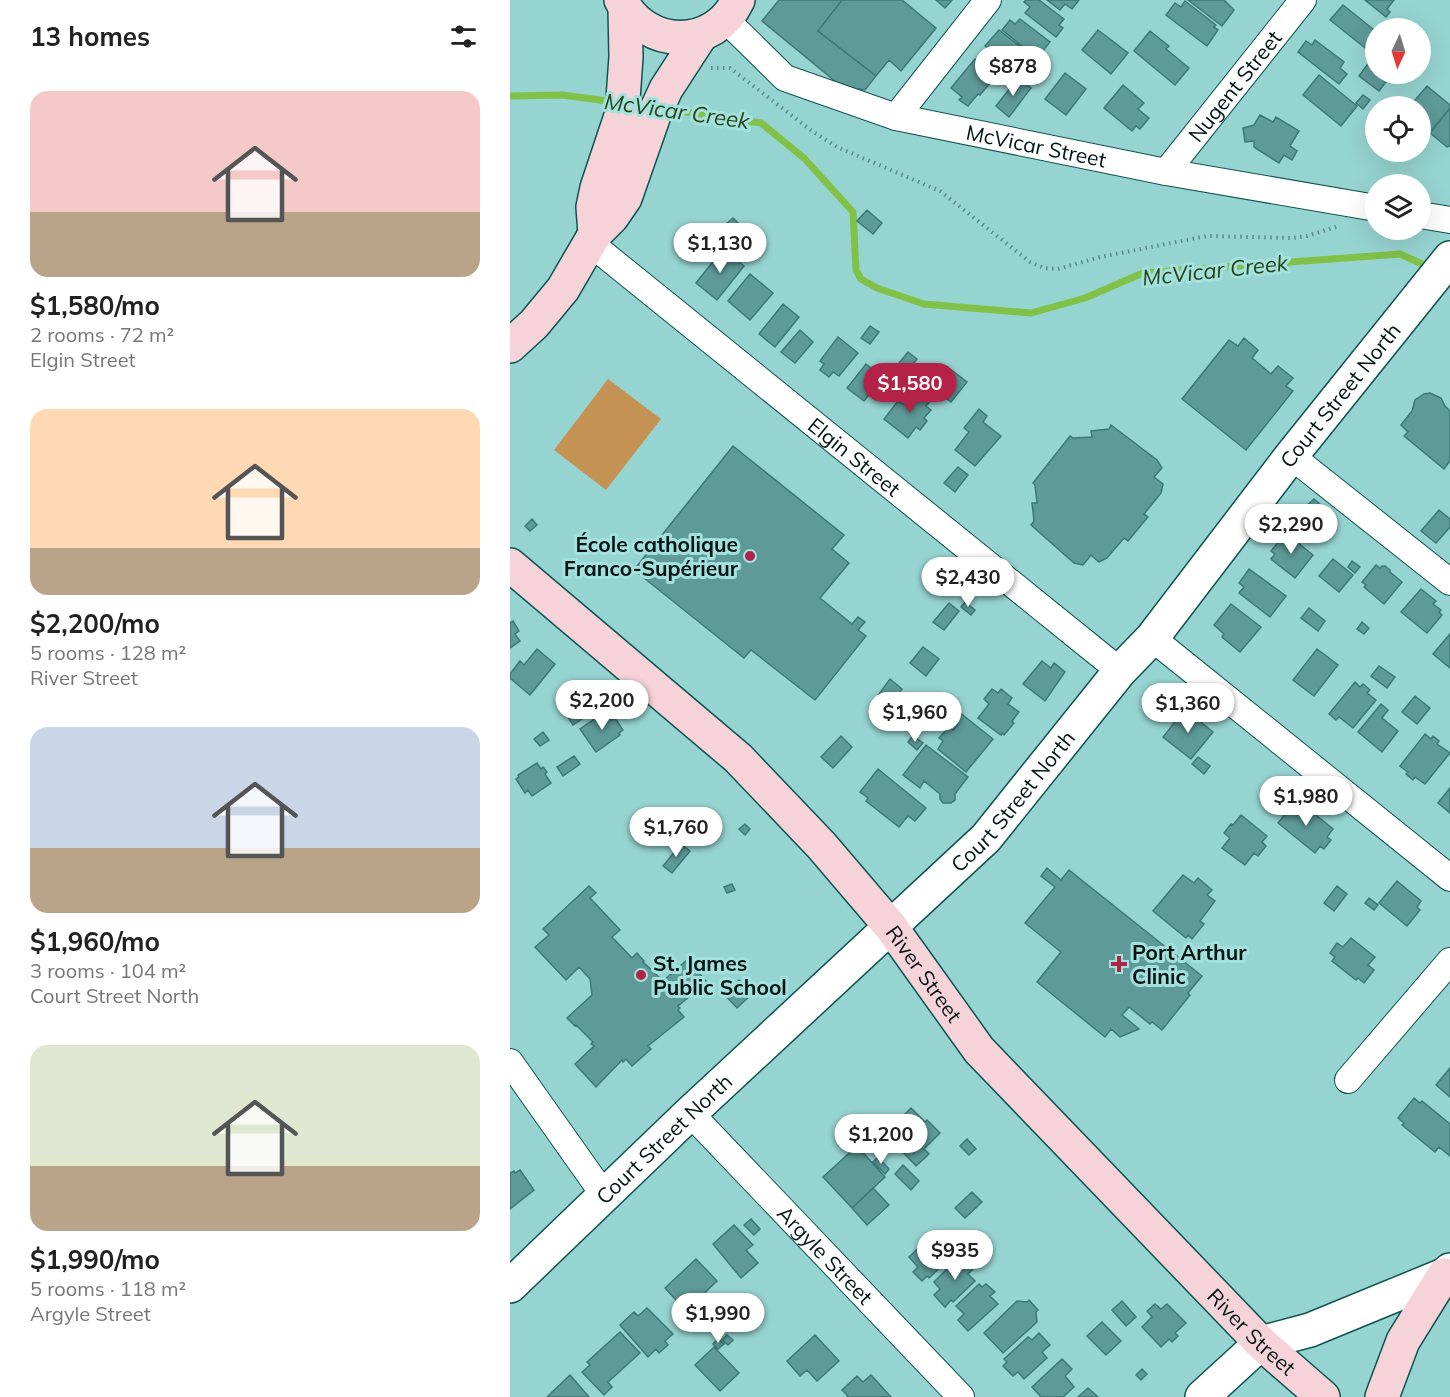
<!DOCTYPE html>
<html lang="en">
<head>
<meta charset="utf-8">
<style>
	body { margin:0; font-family:Mulish,sans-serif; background:#f6f6f6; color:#222; height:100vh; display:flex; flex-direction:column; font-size:22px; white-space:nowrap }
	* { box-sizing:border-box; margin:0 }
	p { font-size:20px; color:#767676 }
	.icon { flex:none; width:33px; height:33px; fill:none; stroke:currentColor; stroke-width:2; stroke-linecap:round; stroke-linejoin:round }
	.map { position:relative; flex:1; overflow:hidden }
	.drawer { display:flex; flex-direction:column; background:#fff; width:510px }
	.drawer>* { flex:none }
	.needle { width:39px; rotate:184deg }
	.controls { position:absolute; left:855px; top:18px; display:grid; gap:12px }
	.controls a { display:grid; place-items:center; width:66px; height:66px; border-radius:50%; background:#fff; box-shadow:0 6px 24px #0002; font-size:30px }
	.price { position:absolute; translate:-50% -51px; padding:0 14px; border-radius:21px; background:#fff; color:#222; font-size:20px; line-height:39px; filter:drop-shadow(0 2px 3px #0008) }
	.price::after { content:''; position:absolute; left:50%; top:36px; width:18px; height:14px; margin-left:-9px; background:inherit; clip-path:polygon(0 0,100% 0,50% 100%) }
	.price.on { background:#b42247; color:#fff }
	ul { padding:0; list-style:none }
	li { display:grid; align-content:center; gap:12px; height:318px; padding:0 30px }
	li span { display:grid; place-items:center; height:186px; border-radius:18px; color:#555 }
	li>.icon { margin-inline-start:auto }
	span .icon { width:108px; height:108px; fill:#fffc; stroke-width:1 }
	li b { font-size:26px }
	h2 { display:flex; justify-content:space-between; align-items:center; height:72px; padding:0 30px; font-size:26px }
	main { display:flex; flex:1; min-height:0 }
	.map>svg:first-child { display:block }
	.green { fill:#c49353 }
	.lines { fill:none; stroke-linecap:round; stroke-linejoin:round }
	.stream { stroke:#81c147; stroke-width:7 }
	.building { fill:#5d9a98; stroke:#3c7977; stroke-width:1.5 }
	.minor-casing { stroke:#0f5351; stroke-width:28 }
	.tertiary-casing { stroke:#0f5351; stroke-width:36 }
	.secondary-casing { stroke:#0f5351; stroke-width:36 }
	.path { stroke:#5c8a88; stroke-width:4; stroke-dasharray:1.5 4.5; stroke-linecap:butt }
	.minor { stroke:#fff; stroke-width:26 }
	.tertiary { stroke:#fff; stroke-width:33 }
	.secondary { stroke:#f5d3d8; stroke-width:33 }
	.poi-dot { fill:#b42247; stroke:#a2e1de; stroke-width:2 }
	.labels { text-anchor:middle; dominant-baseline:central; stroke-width:6; stroke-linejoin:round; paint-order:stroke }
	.street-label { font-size:21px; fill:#001413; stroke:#a2e1de }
	.poi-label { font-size:21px; font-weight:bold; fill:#001413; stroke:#a2e1de; text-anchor:start }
	.water-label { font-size:22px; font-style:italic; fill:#2a4314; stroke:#a2e1de }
</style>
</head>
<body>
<main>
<section class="drawer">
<h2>13 homes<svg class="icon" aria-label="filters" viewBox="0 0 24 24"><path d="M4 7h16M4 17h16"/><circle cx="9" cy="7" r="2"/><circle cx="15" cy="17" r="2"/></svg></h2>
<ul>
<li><span style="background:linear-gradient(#f6c9c9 65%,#b9a48a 0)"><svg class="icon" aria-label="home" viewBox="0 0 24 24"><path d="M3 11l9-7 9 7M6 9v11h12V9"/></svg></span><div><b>$1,580/mo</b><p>2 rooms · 72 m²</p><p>Elgin Street</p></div></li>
<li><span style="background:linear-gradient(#ffd9b3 75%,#b9a48a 0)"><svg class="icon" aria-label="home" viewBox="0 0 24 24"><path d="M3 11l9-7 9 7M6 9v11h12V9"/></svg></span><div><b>$2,200/mo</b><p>5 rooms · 128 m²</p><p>River Street</p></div></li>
<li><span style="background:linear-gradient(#c9d6e8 65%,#b9a48a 0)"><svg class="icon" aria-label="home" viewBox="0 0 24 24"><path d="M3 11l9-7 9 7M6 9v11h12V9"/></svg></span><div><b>$1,960/mo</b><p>3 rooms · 104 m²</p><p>Court Street North</p></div></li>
<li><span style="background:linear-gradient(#dfe7d0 65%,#b9a48a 0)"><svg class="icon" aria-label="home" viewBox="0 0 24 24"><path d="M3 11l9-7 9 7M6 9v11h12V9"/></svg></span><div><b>$1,990/mo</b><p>5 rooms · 118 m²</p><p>Argyle Street</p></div></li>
</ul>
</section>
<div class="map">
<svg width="940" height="1397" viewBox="0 0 940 1397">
	<rect width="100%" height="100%" fill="#96d4d1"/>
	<!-- green -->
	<path class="green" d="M98,379L151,419L96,490L44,450Z"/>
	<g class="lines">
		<!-- stream -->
		<path class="stream" d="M0,96L52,95L105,102
			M155,109L251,123L294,158L343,212L346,270L351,279L367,288L414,304L521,313L575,298L633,273L890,254L921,268"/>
	</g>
	<!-- building -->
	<path class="building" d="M269,0H332L308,31L366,76L355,90L331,86L252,21Z
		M332,0H392L426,28L391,71L379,60L366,76L308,31Z
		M426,0H442L435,8Z
		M516,0H529L554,19L549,25L553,28L546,37L515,13L520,7L514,2Z
		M537,0H569L562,9L555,4L550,10Z
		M678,0H714L724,10L712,26Z
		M855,0H884L877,9L880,12L876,17Z
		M675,1L706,25L704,27L708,30L697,46L656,15L665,3L671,7Z
		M833,5L864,30L863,32L866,34V42L859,51L820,20Z
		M510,19L540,42L527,58L492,30L500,20L505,24Z
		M489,30L521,55L516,61L510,57L501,68L475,46Z
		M588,30L618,53L601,74L572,50Z
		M640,31L659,46L656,49L679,68L665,85L624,51Z
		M805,40L834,62L830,68L837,74L829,84L788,52L796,41L802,45Z
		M863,57L866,60V74H882L869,91L849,76Z
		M465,59L478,69L481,65L489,72L470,95L468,94L458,106L449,100L452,97L441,88Z
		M555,73L576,89L556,115L535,99Z
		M809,75L847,106L831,126L793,95Z
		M508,78L521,88L499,117L486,106Z
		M613,85L634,103L628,109L639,118L630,129L626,126L622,131L594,108Z
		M917,86L940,105V108L922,130L910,121V106H900Z
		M853,95L860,100L853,109L846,103Z
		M940,108V146L937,147L920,133Z
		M750,115L763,122L766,117L789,131L780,146L787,151L782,160L774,155L769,163L744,147V141L735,142L733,128L744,125Z
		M357,210L372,223L363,234L347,221Z
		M223,218L229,224L219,232L214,226Z
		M213,249L234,266L207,300L186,283Z
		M240,274L263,293L240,320L218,301Z
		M273,304L289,317L265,347L249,334Z
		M360,326L369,332L360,344L351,338Z
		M290,330L303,342L285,363L271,352Z
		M328,337L348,353L329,376L323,372L319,377L310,370L314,364L310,361Z
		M734,338L748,350L742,358L761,374L768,366L783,378L776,386L783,391L736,450L672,399L719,340L728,346Z
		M398,352L407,359L389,381L380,374Z
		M356,364L367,373L364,378L369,382L354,401L337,388Z
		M436,366L457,382L441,402L420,386Z
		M411,390L422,399L416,406L421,410L414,418L417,421L410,430L406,427L398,438L374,419L388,401L393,404L401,394L405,397Z
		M920,393L931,398L935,406L940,411V461L934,469L894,436L898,432L891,425L902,411L905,400L914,394Z
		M469,409L477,416L473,422L491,436L465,466L445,450L459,432L454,428Z
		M601,425L647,460L652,468L644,477L653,484L651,493L634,514L638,517L618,541L614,538L597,558L589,562L581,555L573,565L564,563L521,525L524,521L522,503H527L525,485L523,483L560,436L563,438L582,437L581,431L599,429Z
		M223,446L334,535L322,549L339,563L310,598L342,624L348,617L355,622L348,630L356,636L305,700L241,650L234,658L124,570Z
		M448,467L458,475L445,492L434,483Z
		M804,499L824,516L805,539L784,522L791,514L789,513Z
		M929,510L940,519V527L926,543L911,531Z
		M22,519L27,525L20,531L15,526Z
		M776,533L803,555L785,578L761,559L765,554L761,551Z
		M823,559L843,575L829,592L809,576Z
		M842,561L850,567L845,573L838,567Z
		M866,565L870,568L872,566H875L880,570V572L892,582L874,604L854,587L856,585L852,582Z
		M739,569L776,596L760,617L729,593L734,587L729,583Z
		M911,589L926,601L923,604L931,610L929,612L932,615L917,633L891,612Z
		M455,602L465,610L461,615L451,607Z
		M439,603L449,611L434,630L423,622Z
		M721,604L751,627L730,652L712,637L714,634L704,625Z
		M799,608L815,621L808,631L791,618Z
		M3,621L9,631L5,634L10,641L0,648V623Z
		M852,622L859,628L854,634L847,629Z
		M940,634V668L923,654Z
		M413,647L429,659L416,676L400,663Z
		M27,649L45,664L20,695L0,678V674L10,661L14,665Z
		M807,649L828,665L804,696L783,680Z
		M532,661L541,668L544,663L555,672L535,701L513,684Z
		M869,666L885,677L877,688L861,676Z
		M380,679L392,689L378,707L366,698Z
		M845,682L850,687L853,684L860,690L857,693L866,700L843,728L829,717L826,720L819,714Z
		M74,688L88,708L63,725L50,705Z
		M482,689L488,693L491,689L502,698L498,704L509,712L502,721L504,723L494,735L492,733L491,735L468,718L479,704L474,699Z
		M905,696L920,708L907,724L892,712Z
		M871,704L878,710L872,718L888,731L872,752L848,732Z
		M675,709L703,732L681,759L653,737Z
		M96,711L102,720L105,718L113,730L109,733L110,735L86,752L70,729Z
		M449,712L483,739L456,772L428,749L433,741L429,738L439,727L443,730L447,725L442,720Z
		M33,732L39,740L30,746L24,739Z
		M915,734L921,739L923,736L929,741L927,744L940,753L915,784L905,777L903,780L896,774L898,772L890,766Z
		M331,736L342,747L323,768L311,757Z
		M403,736L413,743L407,750L398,742Z
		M416,745L458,777L445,794V800L441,803H433L430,799V794L414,781L410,788L393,775Z
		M64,756L70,764L53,776L47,767Z
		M688,757L700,766L694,774L682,764Z
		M27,763L31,769L33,767L37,772L35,774L41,783L22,796L18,790L15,793L6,779L9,777L8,775Z
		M368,769L416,808L405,821L398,816L389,827L356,801L358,798L350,792Z
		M940,788V813L928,803Z
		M787,800L823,829L817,837L821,840L814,849L810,846L805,853L768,823Z
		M731,815L757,836L752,842L756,846L748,856L744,853L735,865L712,848L720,838L714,833L721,824L723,825Z
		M235,824L240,829L235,835L229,829Z
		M171,844L180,851L162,873L153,866Z
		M537,868L551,880L559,870L692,976L678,993L680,995L652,1030L642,1022L640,1024L619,1007L612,1015L629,1029L610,1037L601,1029L595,1037L527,982L551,952L515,923L545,887L531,876Z
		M673,875L684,883L688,878L702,890L697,895L705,901L690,921L694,924L682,939L678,935L676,938L643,911Z
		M887,881L911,901L907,907L910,910L897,926L869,903Z
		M222,884L225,890L217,893L214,887Z
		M79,886L86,893L80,898L110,930L102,937L122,958L127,953L134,961L133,962L153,981L177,960L197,982L168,1006L170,1008L168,1010L174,1017L138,1046L141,1049L122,1066L116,1059L113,1062L112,1060L86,1087L65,1064L84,1046L81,1044L83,1042L66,1025L65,1026L57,1018L82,995L80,979L69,967L56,980L25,947L39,935L33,929Z
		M827,886L837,894L824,911L814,903Z
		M859,898L868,905L864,910L855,903Z
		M841,938L865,957L858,965L864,970L854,983L848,978L846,980L822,961L825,957L820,953L827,943L833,947Z
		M229,980L242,994L227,1008L214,994Z
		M940,1068V1097L926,1085Z
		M904,1098L910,1103L912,1101L940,1124V1156L929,1147L925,1152L892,1125L894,1123L888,1118Z
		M401,1108L415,1122L417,1120L430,1133L414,1149L419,1154L406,1166L373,1131L385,1119L388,1121Z
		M457,1139L466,1149L459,1155L450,1146Z
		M347,1146L375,1177L342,1208L313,1177Z
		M368,1157L379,1169L375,1174L363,1162Z
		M393,1165L409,1181L401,1190L385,1174Z
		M10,1170L24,1190L0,1209V1173L4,1171L5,1173Z
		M363,1188L379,1205L357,1225L342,1208Z
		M462,1192L472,1202L455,1218L445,1208Z
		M241,1219L250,1229L244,1235L234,1225Z
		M224,1225L243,1245L236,1250L248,1263L231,1278L203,1244Z
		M422,1235L427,1239L431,1235L438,1243L434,1247L442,1256L419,1278L417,1276L412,1281L403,1272L408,1267L399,1257Z
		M458,1256L467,1265L458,1274L465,1281L443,1302L441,1300L435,1307L424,1295L430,1289L424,1282L446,1260L449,1264Z
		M186,1259L207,1281L176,1311L155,1288Z
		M469,1284L472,1287L476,1284L485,1292L480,1296L488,1304L458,1331L448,1320L454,1314L446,1306Z
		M519,1300L528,1310L526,1312L527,1322L493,1353L474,1333L507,1301L517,1302Z
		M612,1301L626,1317L616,1326L602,1310Z
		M645,1304L651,1309L657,1304L676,1323L665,1333L668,1336L662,1342L659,1339L651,1347L632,1327L642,1317L637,1311Z
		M137,1308L163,1334L155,1341L158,1345L149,1353L146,1349L138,1357L110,1325L124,1312L128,1316Z
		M592,1322L611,1341L596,1355L577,1336Z
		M110,1332L130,1353L98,1382L102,1387L94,1395L72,1372L80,1365L77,1362Z
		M529,1333L540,1345L532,1352L537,1358L514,1379L508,1372L503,1376L493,1366L497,1362L494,1359L518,1337L522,1340Z
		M217,1335L223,1340L218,1345L212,1340Z
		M305,1335L329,1361L307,1381L297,1370L290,1376L277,1361Z
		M208,1339L214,1344L208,1349L203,1344Z
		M204,1347L229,1373L210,1391L185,1365Z
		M552,1359L562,1369L555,1376L564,1387L553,1397H531L522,1387Z
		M632,1369L637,1374L631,1380L626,1375Z
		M60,1375L79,1397H37Z
		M361,1375L381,1397H337L338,1396L332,1390L347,1376L353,1382Z
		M578,1388L588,1397H568Z"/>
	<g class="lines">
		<defs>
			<g id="minor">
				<path id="s1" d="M215,19L275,78L386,117L656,172L866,208"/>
				<path d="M386,117L478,0"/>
				<path id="s2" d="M656,172L793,0"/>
				<path d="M910,215L940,220"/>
				<path id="s3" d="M80,243L610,671"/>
				<path d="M781,456L940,582"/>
				<path d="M642,638L940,878"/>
				<path d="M0,1062L94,1195"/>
				<path d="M838,1080L940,961"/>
				<path id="s4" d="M180,1113L451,1397"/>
			</g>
			<g id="tertiary">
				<path id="s5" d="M0,1286L180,1113L476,838L610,671L642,638L781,456L940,258"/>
				<path d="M692,1397L751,1343L800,1330L934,1275L940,1270"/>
			</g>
			<g id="secondary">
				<path d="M111,0C136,49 204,51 228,0"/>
				<path d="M85,234L83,207L87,188L112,113L116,57L115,8"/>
				<path d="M0,346L24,324L53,289L85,234L102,217L115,198L144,115L156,89L191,35"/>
				<path id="s6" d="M0,565L228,758L311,845L381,927L469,1050L751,1343L813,1397"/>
				<path d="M872,1397L893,1341L934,1275"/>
			</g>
		</defs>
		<!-- minor casing -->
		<use href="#minor" class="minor-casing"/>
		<!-- tertiary casing -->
		<use href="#tertiary" class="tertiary-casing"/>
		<!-- secondary casing -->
		<use href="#secondary" class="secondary-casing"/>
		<!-- path -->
		<path class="path" d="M201,68H220L302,131L327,147L430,191L520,262L534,268L548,269L590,257L697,236L782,238L797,236L829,226"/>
		<!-- minor -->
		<use href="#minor" class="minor"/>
		<!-- tertiary -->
		<use href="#tertiary" class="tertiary"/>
		<!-- secondary -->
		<use href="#secondary" class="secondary"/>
	</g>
	<!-- markers -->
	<g class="poi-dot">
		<circle cx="240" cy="556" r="6"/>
		<path d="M606 955h6v6h6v6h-6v6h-6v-6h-6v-6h6z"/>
		<circle cx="131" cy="975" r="6"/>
	</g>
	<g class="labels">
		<!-- street labels -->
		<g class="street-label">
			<text stroke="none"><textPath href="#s2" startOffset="110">Nugent Street</textPath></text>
			<text stroke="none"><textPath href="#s1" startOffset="345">McVicar Street</textPath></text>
			<text stroke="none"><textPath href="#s5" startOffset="1221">Court Street North</textPath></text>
			<text stroke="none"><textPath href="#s3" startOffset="340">Elgin Street</textPath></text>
			<text stroke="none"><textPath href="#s5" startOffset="699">Court Street North</textPath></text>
			<text stroke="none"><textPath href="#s6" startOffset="584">River Street</textPath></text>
			<text stroke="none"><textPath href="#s5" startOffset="213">Court Street North</textPath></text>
			<text stroke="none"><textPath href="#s4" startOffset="196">Argyle Street</textPath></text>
			<text stroke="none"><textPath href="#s6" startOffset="1070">River Street</textPath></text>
		</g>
		<!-- poi labels -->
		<g class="poi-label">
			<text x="228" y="544" text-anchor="end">École catholique<tspan x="228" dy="24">Franco-Supérieur</tspan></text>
			<text x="622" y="952">Port Arthur<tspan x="622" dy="24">Clinic</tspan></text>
			<text x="143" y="963">St. James<tspan x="143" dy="24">Public School</tspan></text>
		</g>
		<!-- water labels -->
		<g class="water-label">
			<text transform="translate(167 111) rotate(8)">McVicar Creek</text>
			<text transform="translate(705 270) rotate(-6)">McVicar Creek</text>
		</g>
	</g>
</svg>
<div class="controls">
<a><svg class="needle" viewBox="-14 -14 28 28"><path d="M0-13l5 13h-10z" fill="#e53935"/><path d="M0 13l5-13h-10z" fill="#767676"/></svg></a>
<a><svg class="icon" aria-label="locate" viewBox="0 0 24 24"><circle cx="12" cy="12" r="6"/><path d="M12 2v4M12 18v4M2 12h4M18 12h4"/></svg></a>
<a><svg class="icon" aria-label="layers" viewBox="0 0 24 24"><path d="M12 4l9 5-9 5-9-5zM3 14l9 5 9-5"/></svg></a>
</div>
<b class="price" style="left:503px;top:97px">$878</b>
<b class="price" style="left:210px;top:274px">$1,130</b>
<b class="price on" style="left:400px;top:414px">$1,580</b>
<b class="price" style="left:781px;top:555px">$2,290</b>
<b class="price" style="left:458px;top:608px">$2,430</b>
<b class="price" style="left:92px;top:731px">$2,200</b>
<b class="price" style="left:678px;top:734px">$1,360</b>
<b class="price" style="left:405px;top:743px">$1,960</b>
<b class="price" style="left:796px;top:827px">$1,980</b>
<b class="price" style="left:166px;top:858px">$1,760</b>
<b class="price" style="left:371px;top:1165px">$1,200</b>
<b class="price" style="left:445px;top:1281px">$935</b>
<b class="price" style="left:208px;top:1344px">$1,990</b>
</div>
</main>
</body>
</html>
